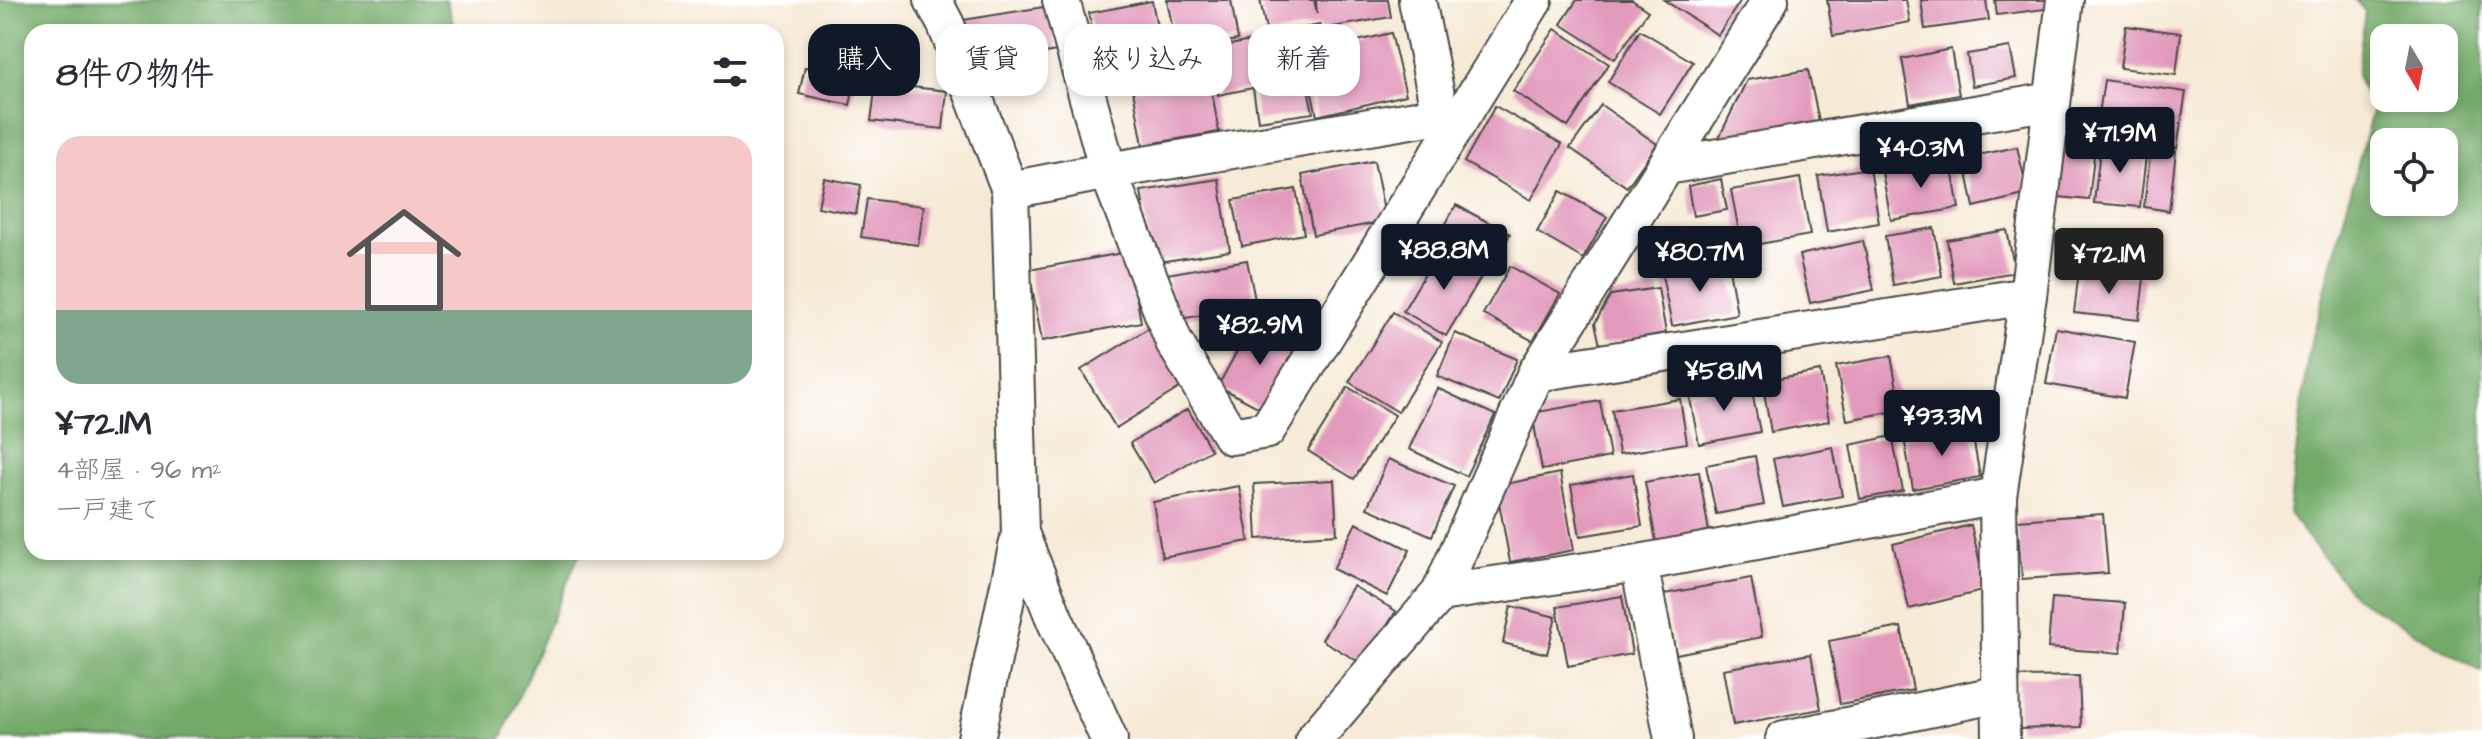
<!DOCTYPE html>
<html lang="ja">
<head>
<meta charset="utf-8">
<style>
	body { margin:0; font-family:"Architects Daughter","Klee One",sans-serif; background:#f7f7f7; color:#2b2b33; height:100vh; display:flex; flex-direction:column; font-size:30px; white-space:nowrap }
	* { box-sizing:border-box; margin:0 }
	p { font-size:26px; color:#7c7c81 }
	.icon { flex:none; width:44px; height:44px; fill:none; stroke:currentColor; stroke-width:2; stroke-linecap:round; stroke-linejoin:round }
	.map { position:relative; flex:1; overflow:hidden }
	.panel { position:absolute; left:24px; top:24px; width:760px; height:536px; display:flex; flex-direction:column; background:#fff; border-radius:24px; box-shadow:0 4px 12px #0003 }
	.panel>* { flex:none }
	.banner { position:absolute; left:808px; top:24px; width:760px; height:72px; display:flex; gap:16px }
	.needle { width:52px; rotate:170deg }
	.tools { position:absolute; left:2370px; top:24px; display:grid; gap:16px }
	.tools a { display:grid; place-items:center; width:88px; height:88px; border-radius:16px; background:#fff; box-shadow:0 4px 12px #0003; font-size:40px }
	.price { position:absolute; translate:-50% -68px; padding:0 18px; border-radius:8px; background:#111827; color:#fff; font-size:26px; line-height:52px; filter:drop-shadow(0 2px 4px #0008) }
	.price::after { content:''; position:absolute; left:50%; top:48px; width:24px; height:18px; margin-left:-12px; background:inherit; clip-path:polygon(0 0,100% 0,50% 100%) }
	.price.on { background:#222; color:#fff }
	ul { padding:0; list-style:none }
	li { display:grid; align-content:center; gap:16px; height:424px; padding:0 32px }
	li+li { border-top:2px solid #e1e1e2 }
	li span { display:grid; place-items:center; height:248px; border-radius:24px; color:#555 }
	li>.icon { margin-inline-start:auto }
	span .icon { width:144px; height:144px; fill:#fffc; stroke-width:1 }
	li b { font-size:34px }
	h2 { display:flex; justify-content:space-between; align-items:center; height:96px; padding:0 32px; font-size:34px }
	.tag { padding:0 28px; border-radius:24px; background:#fff; box-shadow:0 4px 12px #0003; font-size:28px; line-height:72px }
	.tag.on { background:#111827; color:#fff }
	.map>svg:first-child { display:block }
	.forest { fill:#72aa68; stroke:#4e6a4a; stroke-width:2; fill-rule:evenodd }
	.building { fill:#e29abb }
	.lines { fill:none; stroke-linecap:round; stroke-linejoin:round }
	.street-casing { stroke:#494845; stroke-width:40 }
	.street { stroke:#fff; stroke-width:36 }
</style>
</head>
<body>
<div class="map">
<svg width="2482" height="739" viewBox="0 0 2482 739">
	<rect width="100%" height="100%" fill="#fff"/>
	<filter id="ink" filterUnits="userSpaceOnUse"><feTurbulence type="fractalNoise" baseFrequency=".0125" numOctaves="2"/><feDisplacementMap in="SourceGraphic" scale="16" xChannelSelector="R" yChannelSelector="G"/><feConvolveMatrix kernelMatrix="1 2 1 2 8 2 1 2 1" color-interpolation-filters="sRGB"/></filter>
	<filter id="wash" filterUnits="userSpaceOnUse"><feTurbulence type="fractalNoise" baseFrequency=".006" numOctaves="4" result="noise"/><feDisplacementMap in="SourceGraphic" scale="32" xChannelSelector="R" yChannelSelector="G"/><feGaussianBlur stdDeviation="1.8" result="paint"/><feColorMatrix in="noise" values="0 0 0 0 0 0 0 0 0 0 0 0 0 0 0 0 0 1.4 0 .05"/><feComposite in="paint" operator="in"/></filter>
	<g filter="url(#wash)">
		<rect width="100%" height="100%" fill="#f6ead6"/>
		<!-- forest -->
		<path class="forest" d="M0,0H446L456,32H32V552H580L501,739H0Z
			M2355,0H2482V672L2354,596L2289,513L2308,355L2372,111L2357,75L2365,11ZM2384,38H2444V98H2384ZM2384,142H2444V202H2384Z"/>
		<g id="blocks">
			<!-- building -->
			<path class="building" d="M1167,0H1231L1238,40L1177,51Z
				M1260,0H1314L1317,14L1316,0H1388L1391,17L1321,29L1320,25L1267,35Z
				M1577,0H1632L1648,11L1615,59L1561,24Z
				M1664,0H1741L1718,35Z
				M1827,0H1906L1910,22L1833,36Z
				M1921,0H1986L1989,20L1925,29Z
				M1995,0H2052L2053,8L1997,15Z
				M1152,1L1162,53L1098,64L1089,13Z
				M1050,6L1057,51L970,65L963,20Z
				M2126,26L2181,33L2176,75L2120,68Z
				M1337,28L1341,45L1391,33L1406,95L1317,116L1299,36Z
				M1555,29L1609,64L1568,127L1513,91Z
				M1640,30L1693,62L1660,114L1608,82Z
				M1251,41L1256,62L1301,54L1313,113L1258,121L1253,88L1218,95L1209,49Z
				M2010,47L2016,78L1972,86L1967,54Z
				M1951,49L1959,95L1910,104L1902,59Z
				M805,67L856,77L850,105L799,94Z
				M1808,70L1820,126L1715,146L1747,80Z
				M1209,76L1219,132L1143,145L1133,90Z
				M2104,80L2186,92L2177,148L2096,135Z
				M876,83L947,91L943,129L871,121Z
				M1601,105L1657,144L1627,187L1570,148Z
				M1495,106L1562,144L1531,200L1464,162Z
				M2067,135L2096,138L2089,200L2059,197Z
				M2101,142L2147,147L2140,207L2094,203Z
				M2017,147L2028,194L1974,207L1964,158Z
				M2151,148L2176,151L2169,211L2144,207Z
				M1950,159L1959,208L1891,220L1882,172Z
				M1374,161L1386,221L1313,235L1302,175Z
				M1870,168L1879,223L1827,232L1818,176Z
				M824,178L861,185L856,214L818,207Z
				M1800,178L1810,235L1742,247L1731,190Z
				M1219,179L1230,251L1152,263L1141,191Z
				M1721,179L1727,210L1693,216L1688,186Z
				M1296,189L1304,234L1242,246L1233,200Z
				M1560,191L1607,217L1583,259L1537,232Z
				M867,199L924,206L918,245L861,237Z
				M1456,205L1510,234L1491,269L1437,240Z
				M1934,228L1942,276L1893,285L1885,236Z
				M2007,230L2015,272L1954,283L1947,240Z
				M1863,241L1874,290L1810,303L1799,255Z
				M1441,247L1484,272L1446,336L1403,311Z
				M1128,252L1141,322L1042,341L1029,270Z
				M1247,260L1256,305L1175,320L1167,274Z
				M1728,263L1737,314L1672,326L1662,275Z
				M1510,266L1560,294L1533,341L1483,314Z
				M2079,271L2144,278L2139,320L2074,313Z
				M1658,288L1666,333L1600,345L1595,323L1611,295Z
				M1393,312L1442,342L1398,412L1349,382Z
				M1253,322L1302,348L1267,412L1218,386Z
				M1149,328L1184,385L1116,428L1081,370Z
				M2056,328L2135,342L2125,398L2046,384Z
				M1455,333L1517,359L1499,402L1437,376Z
				M1891,356L1901,410L1847,420L1836,366Z
				M1820,371L1829,421L1771,432L1762,381Z
				M1750,382L1760,432L1699,444L1689,394Z
				M1348,387L1395,415L1354,479L1308,451Z
				M1437,388L1495,415L1466,476L1409,449Z
				M1680,399L1687,443L1619,454L1612,410Z
				M1600,401L1610,457L1542,470L1532,413Z
				M1188,409L1211,450L1154,483L1130,443Z
				M1971,426L1980,477L1913,489L1904,438Z
				M1892,436L1903,491L1860,499L1850,445Z
				M1833,447L1842,496L1783,507L1773,459Z
				M1755,456L1764,505L1716,514L1706,465Z
				M1388,459L1454,486L1432,536L1367,508Z
				M1699,472L1709,532L1656,541L1645,482Z
				M1560,473L1574,550L1510,562L1496,486Z
				M1633,474L1642,526L1580,536L1571,485Z
				M1334,480L1337,534L1257,539L1254,484Z
				M1239,486L1249,541L1162,557L1153,502Z
				M2103,514L2108,573L2022,579L2017,520Z
				M1356,523L1410,550L1387,596L1333,569Z
				M1971,525L1986,590L1909,609L1893,544Z
				M1751,578L1762,637L1676,654L1664,594Z
				M1353,586L1396,611L1364,665L1322,640Z
				M1622,596L1632,654L1568,666L1557,607Z
				M2052,598L2125,603L2121,653L2048,648Z
				M1511,606L1556,617L1547,654L1503,643Z
				M1901,627L1913,690L1840,704L1829,641Z
				M1811,654L1821,709L1733,725L1723,669Z
				M2079,676L2081,727L2019,729L2018,677Z"/>
		</g>
	</g>
	<g filter="url(#ink)">
		<use href="#blocks" fill-opacity="0" stroke="#494845" stroke-width="2"/>
		<g class="lines">
			<defs>
				<path id="street" d="M933,0L946,25L1010,190L1020,533L976,739
					M1061,0L1108,171L1174,342L1231,436L1267,430L1534,0
					M1666,166L2052,101
					M1010,190L1108,171L1440,115L1417,0
					M1536,373L2028,296
					M1020,533L1055,620L1109,739
					M1639,563L1998,496
					M1440,593L1639,563L1673,739
					M1314,739L1440,593L1536,373L1770,0
					M1784,739L2000,694
					M2001,739L1998,496L2028,296L2065,0"/>
			</defs>
			<!-- street casing -->
			<use href="#street" class="street-casing"/>
			<!-- street -->
			<use href="#street" class="street"/>
		</g>
	</g>
</svg>
<div class="tools">
<a><svg class="needle" viewBox="-14 -14 28 28"><path d="M0-13l5 13h-10z" fill="#e53935"/><path d="M0 13l5-13h-10z" fill="#7c7c81"/></svg></a>
<a><svg class="icon" aria-label="locate" viewBox="0 0 24 24"><circle cx="12" cy="12" r="6"/><path d="M12 2v4M12 18v4M2 12h4M18 12h4"/></svg></a>
</div>
<b class="price" style="left:2120px;top:175px">¥71.9M</b>
<b class="price" style="left:1921px;top:190px">¥40.3M</b>
<b class="price" style="left:1444px;top:292px">¥88.8M</b>
<b class="price" style="left:1700px;top:294px">¥80.7M</b>
<b class="price on" style="left:2109px;top:296px">¥72.1M</b>
<b class="price" style="left:1260px;top:367px">¥82.9M</b>
<b class="price" style="left:1724px;top:413px">¥58.1M</b>
<b class="price" style="left:1942px;top:458px">¥93.3M</b>
<div class="banner">
<a class="tag on">購入</a>
<a class="tag">賃貸</a>
<a class="tag">絞り込み</a>
<a class="tag">新着</a>
</div>
<section class="panel">
<h2>8件の物件<svg class="icon" aria-label="filters" viewBox="0 0 24 24"><path d="M4 7h16M4 17h16"/><circle cx="9" cy="7" r="2"/><circle cx="15" cy="17" r="2"/></svg></h2>
<ul>
<li><span style="background:linear-gradient(#f6c9c9 70%,#7fa58c 0)"><svg class="icon" aria-label="home" viewBox="0 0 24 24"><path d="M3 11l9-7 9 7M6 9v11h12V9"/></svg></span><div><b>¥72.1M</b><p>4部屋 · 96 m²</p><p>一戸建て</p></div></li>
</ul>
</section>
</div>
</body>
</html>
